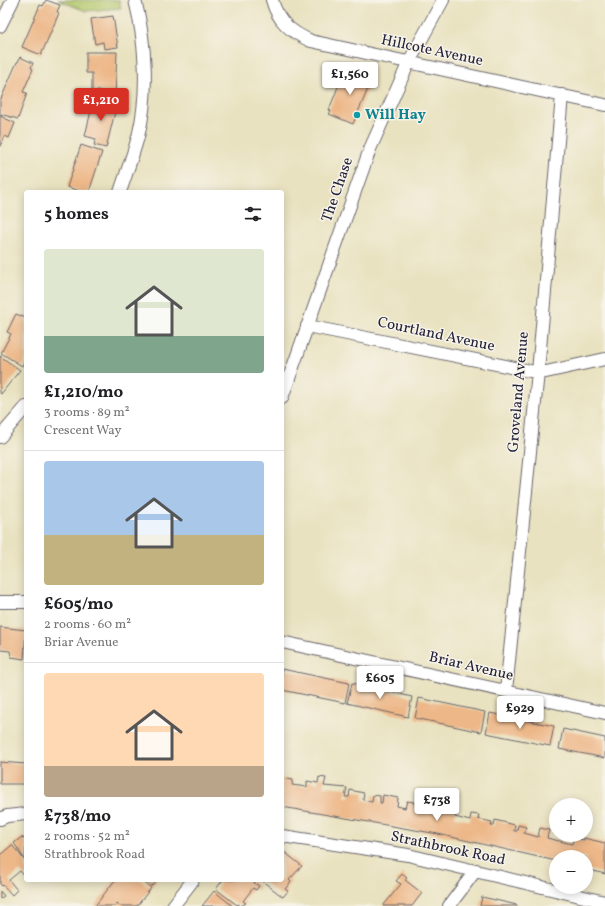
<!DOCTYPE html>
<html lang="en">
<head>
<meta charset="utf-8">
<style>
	body { margin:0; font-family:Vollkorn,serif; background:#f2f2f2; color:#202124; height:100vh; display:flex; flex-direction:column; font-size:15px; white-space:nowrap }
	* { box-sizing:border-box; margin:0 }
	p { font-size:13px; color:#757577 }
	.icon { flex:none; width:22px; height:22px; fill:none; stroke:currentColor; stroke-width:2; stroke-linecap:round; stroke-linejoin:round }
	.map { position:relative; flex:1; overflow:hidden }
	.panel { position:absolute; left:24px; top:190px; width:260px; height:692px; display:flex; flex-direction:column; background:#fff; border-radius:4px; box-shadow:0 2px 10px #0003 }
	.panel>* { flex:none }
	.controls { position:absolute; left:549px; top:798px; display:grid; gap:8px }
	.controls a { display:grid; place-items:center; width:44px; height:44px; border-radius:50%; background:#fff; box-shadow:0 2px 10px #0003; font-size:20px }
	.price { position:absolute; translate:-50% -34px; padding:0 9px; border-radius:4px; background:#fff; color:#222; font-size:13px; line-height:26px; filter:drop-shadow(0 1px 2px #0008) }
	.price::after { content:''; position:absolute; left:50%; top:24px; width:12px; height:9px; margin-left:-6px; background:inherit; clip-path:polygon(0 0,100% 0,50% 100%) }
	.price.on { background:#d93025; color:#fff }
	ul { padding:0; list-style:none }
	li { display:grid; align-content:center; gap:8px; height:212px; padding:0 20px }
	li+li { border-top:1px solid #e0e0e0 }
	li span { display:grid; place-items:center; height:124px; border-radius:4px; color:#555 }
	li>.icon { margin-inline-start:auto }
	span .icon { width:72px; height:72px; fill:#fffc; stroke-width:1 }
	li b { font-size:17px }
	h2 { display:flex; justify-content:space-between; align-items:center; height:48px; padding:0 20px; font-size:17px }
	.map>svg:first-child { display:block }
	.green { fill:#b2c76b; stroke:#6a7453 }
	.building { fill:#edb788 }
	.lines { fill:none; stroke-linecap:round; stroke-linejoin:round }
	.street-casing { stroke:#68656a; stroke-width:14 }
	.street { stroke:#fff; stroke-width:12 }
	.culture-dot { fill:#0f9aa8; stroke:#f7f3e8; stroke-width:1.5 }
	.labels { text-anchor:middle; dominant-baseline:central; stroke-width:3; stroke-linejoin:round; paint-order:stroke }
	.street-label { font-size:15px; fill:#22223b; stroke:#f7f3e8 }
	.culture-label { font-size:15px; font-weight:bold; fill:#0d838f; stroke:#f7f3e8; text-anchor:start }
</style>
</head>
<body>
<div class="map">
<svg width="605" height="906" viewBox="0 0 605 906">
	<rect width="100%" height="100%" fill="#f7f3e8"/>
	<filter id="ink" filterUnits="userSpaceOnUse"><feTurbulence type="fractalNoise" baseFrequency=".025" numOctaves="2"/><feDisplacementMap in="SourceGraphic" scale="8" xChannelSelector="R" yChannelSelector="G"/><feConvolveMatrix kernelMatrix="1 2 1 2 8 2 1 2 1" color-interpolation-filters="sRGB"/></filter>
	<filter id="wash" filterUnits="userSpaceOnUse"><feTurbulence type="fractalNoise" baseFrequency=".012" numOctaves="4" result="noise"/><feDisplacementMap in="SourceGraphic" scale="16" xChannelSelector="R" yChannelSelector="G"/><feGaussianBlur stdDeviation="0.9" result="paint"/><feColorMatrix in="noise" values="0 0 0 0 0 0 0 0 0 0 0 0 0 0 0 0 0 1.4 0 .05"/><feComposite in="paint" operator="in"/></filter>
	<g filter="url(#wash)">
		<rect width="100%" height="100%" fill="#e9e2c0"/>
		<!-- green -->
		<path class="green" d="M58,0H119L121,8L86,11Z"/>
		<g id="blocks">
			<!-- building -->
			<path class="building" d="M46,0L60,5L57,12L59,13L41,55L22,47L40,5L43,6Z
				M113,16L118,47L104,49L103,42L95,44L91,19Z
				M86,52H117L115,97H103V91H92V73H86Z
				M20,57L33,63L31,68L33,69L23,92L27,93L18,119L0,114V101L17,62H18Z
				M355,70L370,77L368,83L370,84L353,124L329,114L331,111L329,110L344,71L353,75Z
				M94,98L117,104L106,148L94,145L96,139L85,136Z
				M0,116L15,123L9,138L5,136L0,147Z
				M81,145L102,152L89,192H83L67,187Z
				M16,314L26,318V357L22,366L1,353L11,334L7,332Z
				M0,356L20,370L1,394L0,393Z
				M0,627L26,630L24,659L11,657L10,651L0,650Z
				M282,669L349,683L345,703L282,690Z
				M352,683L412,697L408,717L347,703Z
				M419,698L485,712L481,732L415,718Z
				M490,713L554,726L550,746L486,733Z
				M563,729L605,738V758L559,749Z
				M0,762L26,764V784H0Z
				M319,777L326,778L324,786L347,788L345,797H349L350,790L364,793L363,800L372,802L373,795L380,796V803H382L383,795L398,798L397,806L405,808L407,801L414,802V804L423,805L422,808L430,809V812L437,813L439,800L447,801L445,808L456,811L455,817L470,821L471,814L479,815L478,819L492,822L491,826H494L495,820L515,825L514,831H517L518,825L526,827L524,833L538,837L540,828L549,830L547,838L572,844L574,838L584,840V838L605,843V874L586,869V857H556V861L438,834L282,807V778L293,780L292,785L307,787V781L318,783Z
				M22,837L24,839L26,837L25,860L14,843Z
				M12,845L26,862V878L20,871L9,880L17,890L12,895L3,885L2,886L0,884V855Z
				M282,850L302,866L289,880L291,882L285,889L288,891L283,897L261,880H282Z
				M402,874L407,878L405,880L422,893L412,906H383L401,884L396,881Z
				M115,880H141L151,888L137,906H120L117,903L115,905L116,906H95Z
				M144,880H157L152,886Z
				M223,880H256L254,883L259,886L256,890L253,888L243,901L246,903L241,906L238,904L237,905L216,889Z
				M0,891L4,896L0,899Z
				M214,891L233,906H202Z
				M482,897L517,905V906H480Z"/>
		</g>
	</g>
	<g filter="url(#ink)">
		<use href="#blocks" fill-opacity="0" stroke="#68656a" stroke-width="1"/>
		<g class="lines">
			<defs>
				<path id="street" d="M272,0C278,22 291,32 311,41L605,105
					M0,26L13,0
					M120,192C126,174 133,155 138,137C149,94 146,43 135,0
					M307,326L530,371L546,372L605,359
					M282,398L370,149L409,62L443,0
					M0,437L26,407
					M0,602H26
					M282,642L605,713
					M506,691L538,372L562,95
					M0,819L7,816L26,814
					M282,836L408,855L605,902
					M173,906L193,880
					M449,906L476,870"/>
			</defs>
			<!-- street casing -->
			<use href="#street" class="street-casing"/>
			<!-- street -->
			<use href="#street" class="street"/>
		</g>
	</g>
	<!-- markers -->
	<circle class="culture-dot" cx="357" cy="115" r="4"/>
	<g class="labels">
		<!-- street labels -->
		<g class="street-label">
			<text transform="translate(432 51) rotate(12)">Hillcote Avenue</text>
			<text transform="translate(338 190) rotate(-71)">The Chase</text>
			<text transform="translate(436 335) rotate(12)">Courtland Avenue</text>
			<text transform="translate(519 392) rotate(-85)">Groveland Avenue</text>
			<text transform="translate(471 667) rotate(13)">Briar Avenue</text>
			<text transform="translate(448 849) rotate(12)">Strathbrook Road</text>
		</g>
		<!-- culture labels -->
		<g class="culture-label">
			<text x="365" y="115">Will Hay</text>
		</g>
	</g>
</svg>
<div class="controls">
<a>+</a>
<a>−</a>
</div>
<b class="price" style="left:350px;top:96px">£1,560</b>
<b class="price on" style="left:101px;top:122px">£1,210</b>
<b class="price" style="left:380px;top:700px">£605</b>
<b class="price" style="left:520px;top:730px">£929</b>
<b class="price" style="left:437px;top:822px">£738</b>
<section class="panel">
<h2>5 homes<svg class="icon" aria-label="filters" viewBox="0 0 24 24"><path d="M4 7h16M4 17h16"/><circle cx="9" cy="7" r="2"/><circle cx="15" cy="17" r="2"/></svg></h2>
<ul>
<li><span style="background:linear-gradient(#dfe7d0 70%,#7fa58c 0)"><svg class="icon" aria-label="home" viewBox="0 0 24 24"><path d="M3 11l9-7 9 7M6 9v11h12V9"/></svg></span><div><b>£1,210/mo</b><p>3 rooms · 89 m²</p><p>Crescent Way</p></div></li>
<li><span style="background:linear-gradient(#a9c7e8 60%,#c2b280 0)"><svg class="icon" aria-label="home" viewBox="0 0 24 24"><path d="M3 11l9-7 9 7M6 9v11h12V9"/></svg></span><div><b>£605/mo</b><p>2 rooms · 60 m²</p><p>Briar Avenue</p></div></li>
<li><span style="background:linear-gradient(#ffd9b3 75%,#b9a48a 0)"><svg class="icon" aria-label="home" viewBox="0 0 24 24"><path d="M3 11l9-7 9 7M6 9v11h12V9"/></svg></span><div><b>£738/mo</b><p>2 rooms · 52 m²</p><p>Strathbrook Road</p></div></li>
</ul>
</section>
</div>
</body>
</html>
